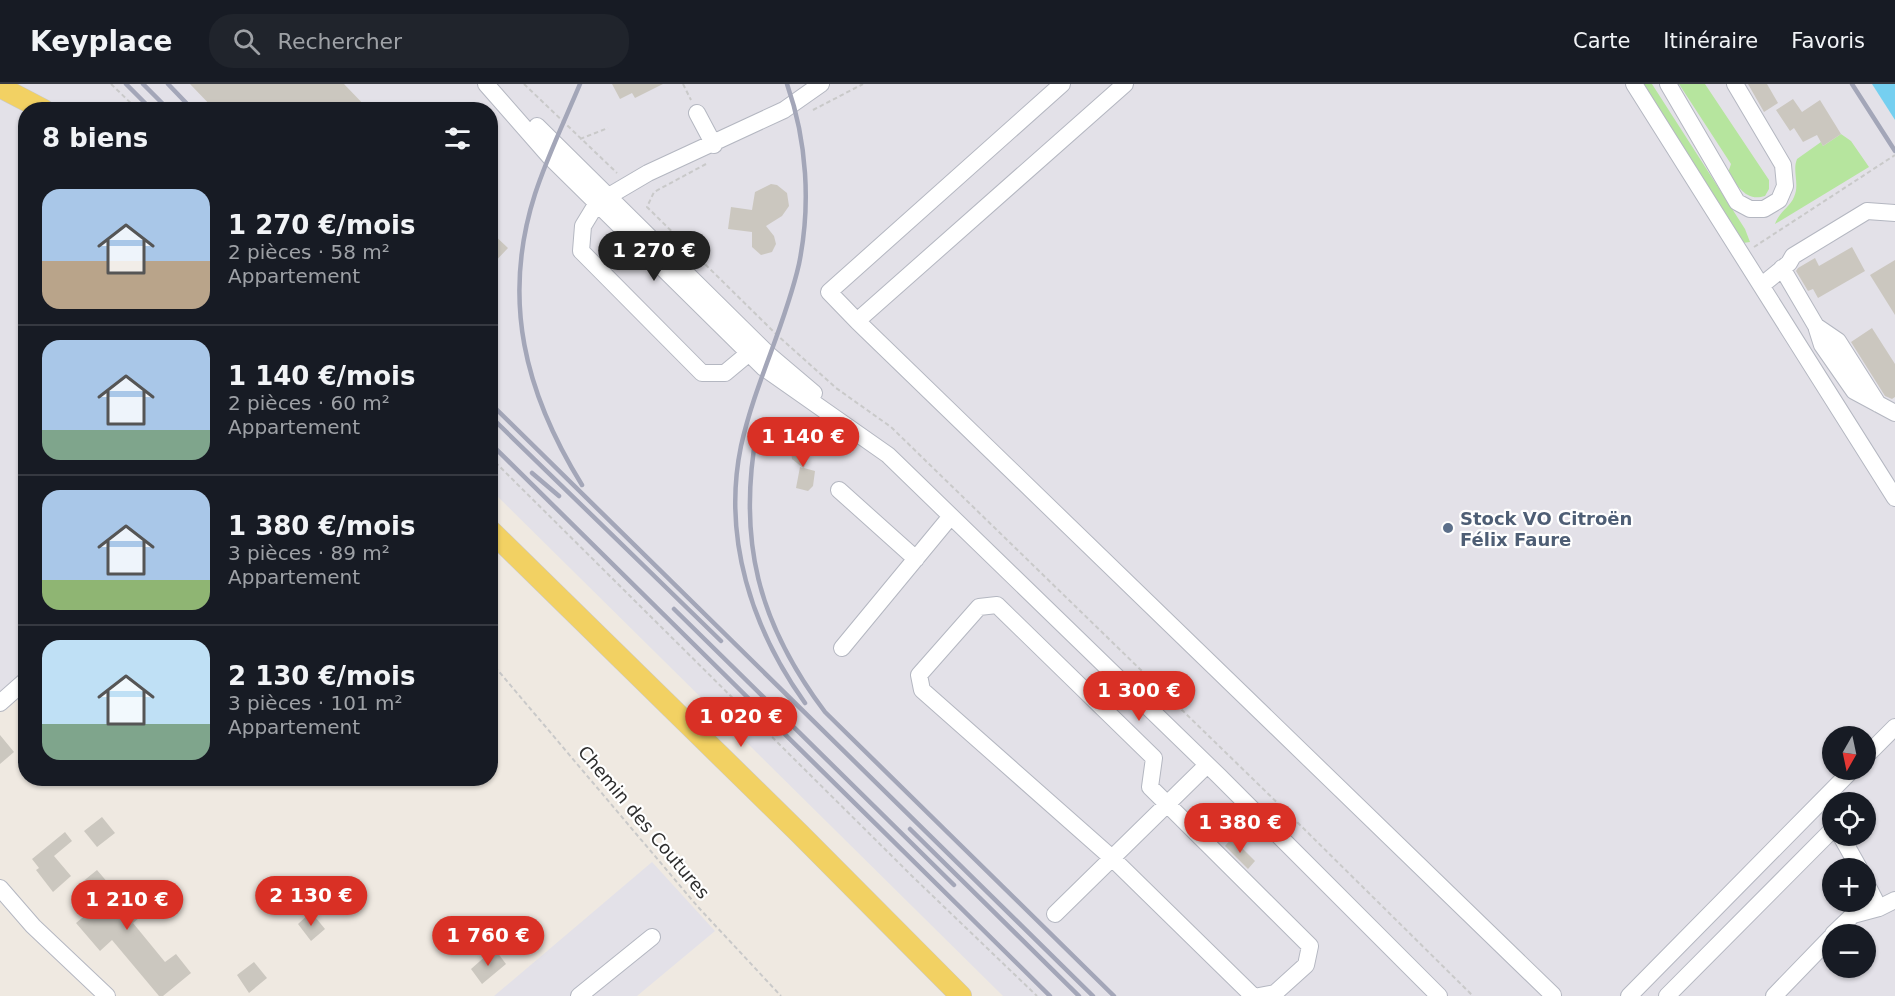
<!DOCTYPE html>
<html lang="fr">
<head>
<meta charset="utf-8">
<style>
	body { margin:0; font-family:"DejaVu Sans",sans-serif; background:#20242c; color:#f1f3f6; height:100vh; display:flex; flex-direction:column; font-size:22px; white-space:nowrap }
	* { box-sizing:border-box; margin:0 }
	p { font-size:20px; color:#9ea1a6 }
	.icon { flex:none; width:33px; height:33px; fill:none; stroke:currentColor; stroke-width:2; stroke-linecap:round; stroke-linejoin:round }
	.map { position:relative; flex:1; overflow:hidden }
	.sheet { position:absolute; left:18px; top:18px; width:480px; height:684px; display:flex; flex-direction:column; background:#171b24; border-radius:24px; box-shadow:0 2px 4px #0004 }
	.sheet>* { flex:none }
	.needle { width:39px; rotate:189deg }
	.tools { position:absolute; left:1822px; top:642px; display:grid; gap:12px }
	.tools a { display:grid; place-items:center; width:54px; height:54px; border-radius:50%; background:#171b24; box-shadow:0 2px 4px #0004; font-size:30px }
	.price { position:absolute; translate:-50% -51px; padding:0 14px; border-radius:21px; background:#d93025; color:#fff; font-size:20px; line-height:39px; filter:drop-shadow(0 2px 3px #0008) }
	.price::after { content:''; position:absolute; left:50%; top:36px; width:18px; height:14px; margin-left:-9px; background:inherit; clip-path:polygon(0 0,100% 0,50% 100%) }
	.price.on { background:#222; color:#fff }
	ul { padding:0; list-style:none }
	li { display:flex; align-items:center; gap:18px; height:150px; padding:0 24px }
	li+li { border-top:2px solid #363941 }
	li span { display:grid; place-items:center; flex:none; width:168px; height:120px; border-radius:18px; color:#555 }
	li>.icon { margin-inline-start:auto }
	span .icon { width:72px; height:72px; fill:#fffc; stroke-width:1 }
	li b { font-size:26px }
	h2 { display:flex; justify-content:space-between; align-items:center; height:72px; padding:0 24px; font-size:26px }
	header { display:flex; align-items:center; gap:36px; box-sizing:border-box; height:84px; padding:0 30px; background:#171b24; border-bottom:2px solid #363941 }
	header strong { font-size:28px }
	nav { display:flex; gap:33px; margin-inline-start:auto; font-size:21px }
	.search { width:420px; height:54px; background:#20242c; display:flex; align-items:center; gap:15px; box-sizing:border-box; padding:0 21px; border-radius:24px; color:#9ea1a6; font-size:22px }
	.map>svg:first-child { display:block }
	.industrial { fill:#e3e1e8; fill-rule:evenodd }
	.green { fill:#b6e59e }
	.water { fill:#75cff0 }
	.building { fill:#cbc7bf }
	.lines { fill:none; stroke-linecap:round; stroke-linejoin:round }
	.minor-casing { stroke:#b4b7c1; stroke-width:18 }
	.major-casing { stroke:#c9c9c9; stroke-width:22 }
	.path { stroke:#c9c9c9; stroke-width:2; stroke-dasharray:4.5 3; stroke-linecap:butt }
	.minor { stroke:#fff; stroke-width:16 }
	.major { stroke:#f2d163; stroke-width:21 }
	.rail { stroke:#a3a6b8; stroke-width:4.5 }
	.service-dot { fill:#5c6f8a; stroke:#fff; stroke-width:2 }
	.labels { text-anchor:middle; dominant-baseline:central; stroke-width:4.5; stroke-linejoin:round; paint-order:stroke }
	.service-label { font-size:18px; font-weight:bold; fill:#4e5e75; stroke:#fff; text-anchor:start }
	.street-label { font-size:18px; fill:#2e2e2e; stroke:#fff }
</style>
</head>
<body>
<header>
<strong>Keyplace</strong>
<div class="search"><svg class="icon" aria-label="search" viewBox="0 0 24 24"><circle cx="10" cy="10" r="6"/><path d="M15 15l6 6"/></svg>Rechercher</div>
<nav><a>Carte</a><a>Itinéraire</a><a>Favoris</a></nav>
</header>
<div class="map">
<svg width="1895" height="912" viewBox="0 0 1895 912">
	<rect width="100%" height="100%" fill="#efe9e1"/>
	<!-- industrial -->
	<path class="industrial" d="M0,0H1872L1895,36V912H1003L491,406L490,26H26V585L0,608ZM1833,652H1866V686H1833ZM1833,718H1866V752H1833ZM1833,784H1866V818H1833ZM1833,850H1866V884H1833Z
		M652,778L715,847L637,912H494Z"/>
	<!-- green -->
	<path class="green" d="M1643,0H1652L1745,145L1750,158L1743,159Z
		M1679,0H1705L1769,96V105L1765,112C1746,118 1738,102 1728,89L1731,80Z
		M1841,50L1851,57L1869,83L1775,140C1779,128 1790,123 1794,113C1800,100 1792,87 1797,75L1821,58L1823,62Z"/>
	<!-- water -->
	<path class="water" d="M1872,0H1895V36Z"/>
	<!-- building -->
	<path class="building" d="M190,0H344L369,26H215Z
		M612,0H663L635,14L632,9L620,15Z
		M1748,0H1767L1778,19L1764,28Z
		M1793,15L1802,28L1820,16L1841,50L1823,62L1817,51L1803,58L1794,44L1790,47L1776,26Z
		M771,100L777,101L787,109L789,122L782,132L766,142L774,152L776,160L772,168L761,171L752,163V148L728,145L731,123L752,126L755,108Z
		M490,147L508,164L490,183Z
		M1852,163L1865,187L1818,214L1813,205L1808,207L1796,187L1798,184L1815,174L1819,182Z
		M1895,176V231L1870,191Z
		M1872,244L1895,280V313L1892,315L1885,312L1851,258Z
		M799,361L805,362L810,369L804,384L815,387L813,402L808,407L796,404L800,383L803,384L792,375L791,369Z
		M0,651L14,668L0,680Z
		M102,733L115,749L97,763L84,747Z
		M65,748L72,757L54,772L71,792L53,808L36,786L39,784L32,775Z
		M1232,754L1255,777L1248,785L1225,762Z
		M97,786L115,807L128,796L152,823L133,839L165,878L176,870L191,889L163,912H159L112,856L100,867L76,839L93,825L76,803Z
		M311,828L325,845L311,857L298,840Z
		M497,868L506,880L482,900L471,885L488,870L491,873Z
		M254,878L267,894L249,909L237,891Z"/>
	<g class="lines">
		<defs>
			<path id="minor" d="M486,0L550,73L764,284L888,371L1219,692L1439,912
				M1062,0L829,208L857,237L1125,0
				M1634,0L1895,414
				M1668,0L1737,118L1750,125H1764L1779,116L1785,102L1783,81L1735,0
				M697,29L714,61
				M537,42L768,270L814,309
				M1782,184L1816,242L1822,261L1854,307L1895,329
				M1762,201L1789,179L1793,172L1867,127L1895,129
				M857,237L1553,911
				M1816,242L1838,257L1878,320
				M749,269L725,289H702L581,167L583,142L597,119L648,89L784,26L821,0
				M839,406L916,475
				M842,564L951,432
				M0,619L26,596
				M1866,672L1895,643
				M1841,752L1859,784
				M1866,799L1879,824L1895,816
				M0,804L33,842L107,912
				M1055,830L1207,681
				M1833,850L1853,831L1879,824
				M579,912L652,853
				M1253,912L1112,774L922,606L919,591L979,523L997,521L1154,674L1150,703L1310,862L1306,881L1275,909L1259,912
				M1629,912L1852,686
				M1667,912L1833,745
				M1774,912L1833,851"/>
			<path id="major" d="M0,3L44,26
				M490,446L799,749L961,912"/>
		</defs>
		<!-- minor casing -->
		<use href="#minor" class="minor-casing"/>
		<!-- major casing -->
		<use href="#major" class="major-casing"/>
		<!-- path -->
		<path class="path" d="M111,0L138,26
			M524,0L617,89
			M683,0L691,16
			M813,26L863,0
			M580,55L608,44
			M706,80L654,108L647,123L776,250L836,304L891,343L1292,733L1287,739
			M1754,163L1895,71
			M490,373L913,793L1037,912
			M490,577L698,823L781,912
			M1292,733L1473,912"/>
		<!-- minor -->
		<use href="#minor" class="minor"/>
		<!-- major -->
		<use href="#major" class="major"/>
		<!-- rail -->
		<path class="rail" d="M126,0L152,26
			M143,0L169,26
			M168,0L193,26
			M580,0C565,36 547,73 535,110C501,216 525,309 582,401
			M787,0C807,57 811,121 799,180C785,242 755,299 741,362C722,454 752,545 805,619
			M1852,0L1895,67
			M490,319L1093,912
			M490,332L721,557
			M757,346C737,456 758,539 825,628L1114,912
			M490,359L1050,912
			M532,389L559,412
			M674,525L954,801
			M910,745L1079,912"/>
	</g>
	<!-- markers -->
	<circle class="service-dot" cx="1448" cy="444" r="6"/>
	<g class="labels">
		<!-- service labels -->
		<g class="service-label">
			<text x="1460" y="434">Stock VO Citroën<tspan x="1460" dy="21">Félix Faure</tspan></text>
		</g>
		<!-- street labels -->
		<g class="street-label">
			<text transform="translate(644 738) rotate(50)">Chemin des Coutures</text>
		</g>
	</g>
</svg>
<div class="tools">
<a><svg class="needle" viewBox="-14 -14 28 28"><path d="M0-13l5 13h-10z" fill="#e53935"/><path d="M0 13l5-13h-10z" fill="#9ea1a6"/></svg></a>
<a><svg class="icon" aria-label="locate" viewBox="0 0 24 24"><circle cx="12" cy="12" r="6"/><path d="M12 2v4M12 18v4M2 12h4M18 12h4"/></svg></a>
<a>+</a>
<a>−</a>
</div>
<b class="price on" style="left:654px;top:198px">1 270 €</b>
<b class="price" style="left:803px;top:384px">1 140 €</b>
<b class="price" style="left:1139px;top:638px">1 300 €</b>
<b class="price" style="left:741px;top:664px">1 020 €</b>
<b class="price" style="left:1240px;top:770px">1 380 €</b>
<b class="price" style="left:311px;top:843px">2 130 €</b>
<b class="price" style="left:127px;top:847px">1 210 €</b>
<b class="price" style="left:488px;top:883px">1 760 €</b>
<section class="sheet">
<h2>8 biens<svg class="icon" aria-label="filters" viewBox="0 0 24 24"><path d="M4 7h16M4 17h16"/><circle cx="9" cy="7" r="2"/><circle cx="15" cy="17" r="2"/></svg></h2>
<ul>
<li><span style="background:linear-gradient(#a9c7e8 60%,#b9a48a 0)"><svg class="icon" aria-label="home" viewBox="0 0 24 24"><path d="M3 11l9-7 9 7M6 9v11h12V9"/></svg></span><div><b>1 270 €/mois</b><p>2 pièces · 58 m²</p><p>Appartement</p></div></li>
<li><span style="background:linear-gradient(#a9c7e8 75%,#7fa58c 0)"><svg class="icon" aria-label="home" viewBox="0 0 24 24"><path d="M3 11l9-7 9 7M6 9v11h12V9"/></svg></span><div><b>1 140 €/mois</b><p>2 pièces · 60 m²</p><p>Appartement</p></div></li>
<li><span style="background:linear-gradient(#a9c7e8 75%,#8fb573 0)"><svg class="icon" aria-label="home" viewBox="0 0 24 24"><path d="M3 11l9-7 9 7M6 9v11h12V9"/></svg></span><div><b>1 380 €/mois</b><p>3 pièces · 89 m²</p><p>Appartement</p></div></li>
<li><span style="background:linear-gradient(#bfe0f5 70%,#7fa58c 0)"><svg class="icon" aria-label="home" viewBox="0 0 24 24"><path d="M3 11l9-7 9 7M6 9v11h12V9"/></svg></span><div><b>2 130 €/mois</b><p>3 pièces · 101 m²</p><p>Appartement</p></div></li>
</ul>
</section>
</div>
</body>
</html>
